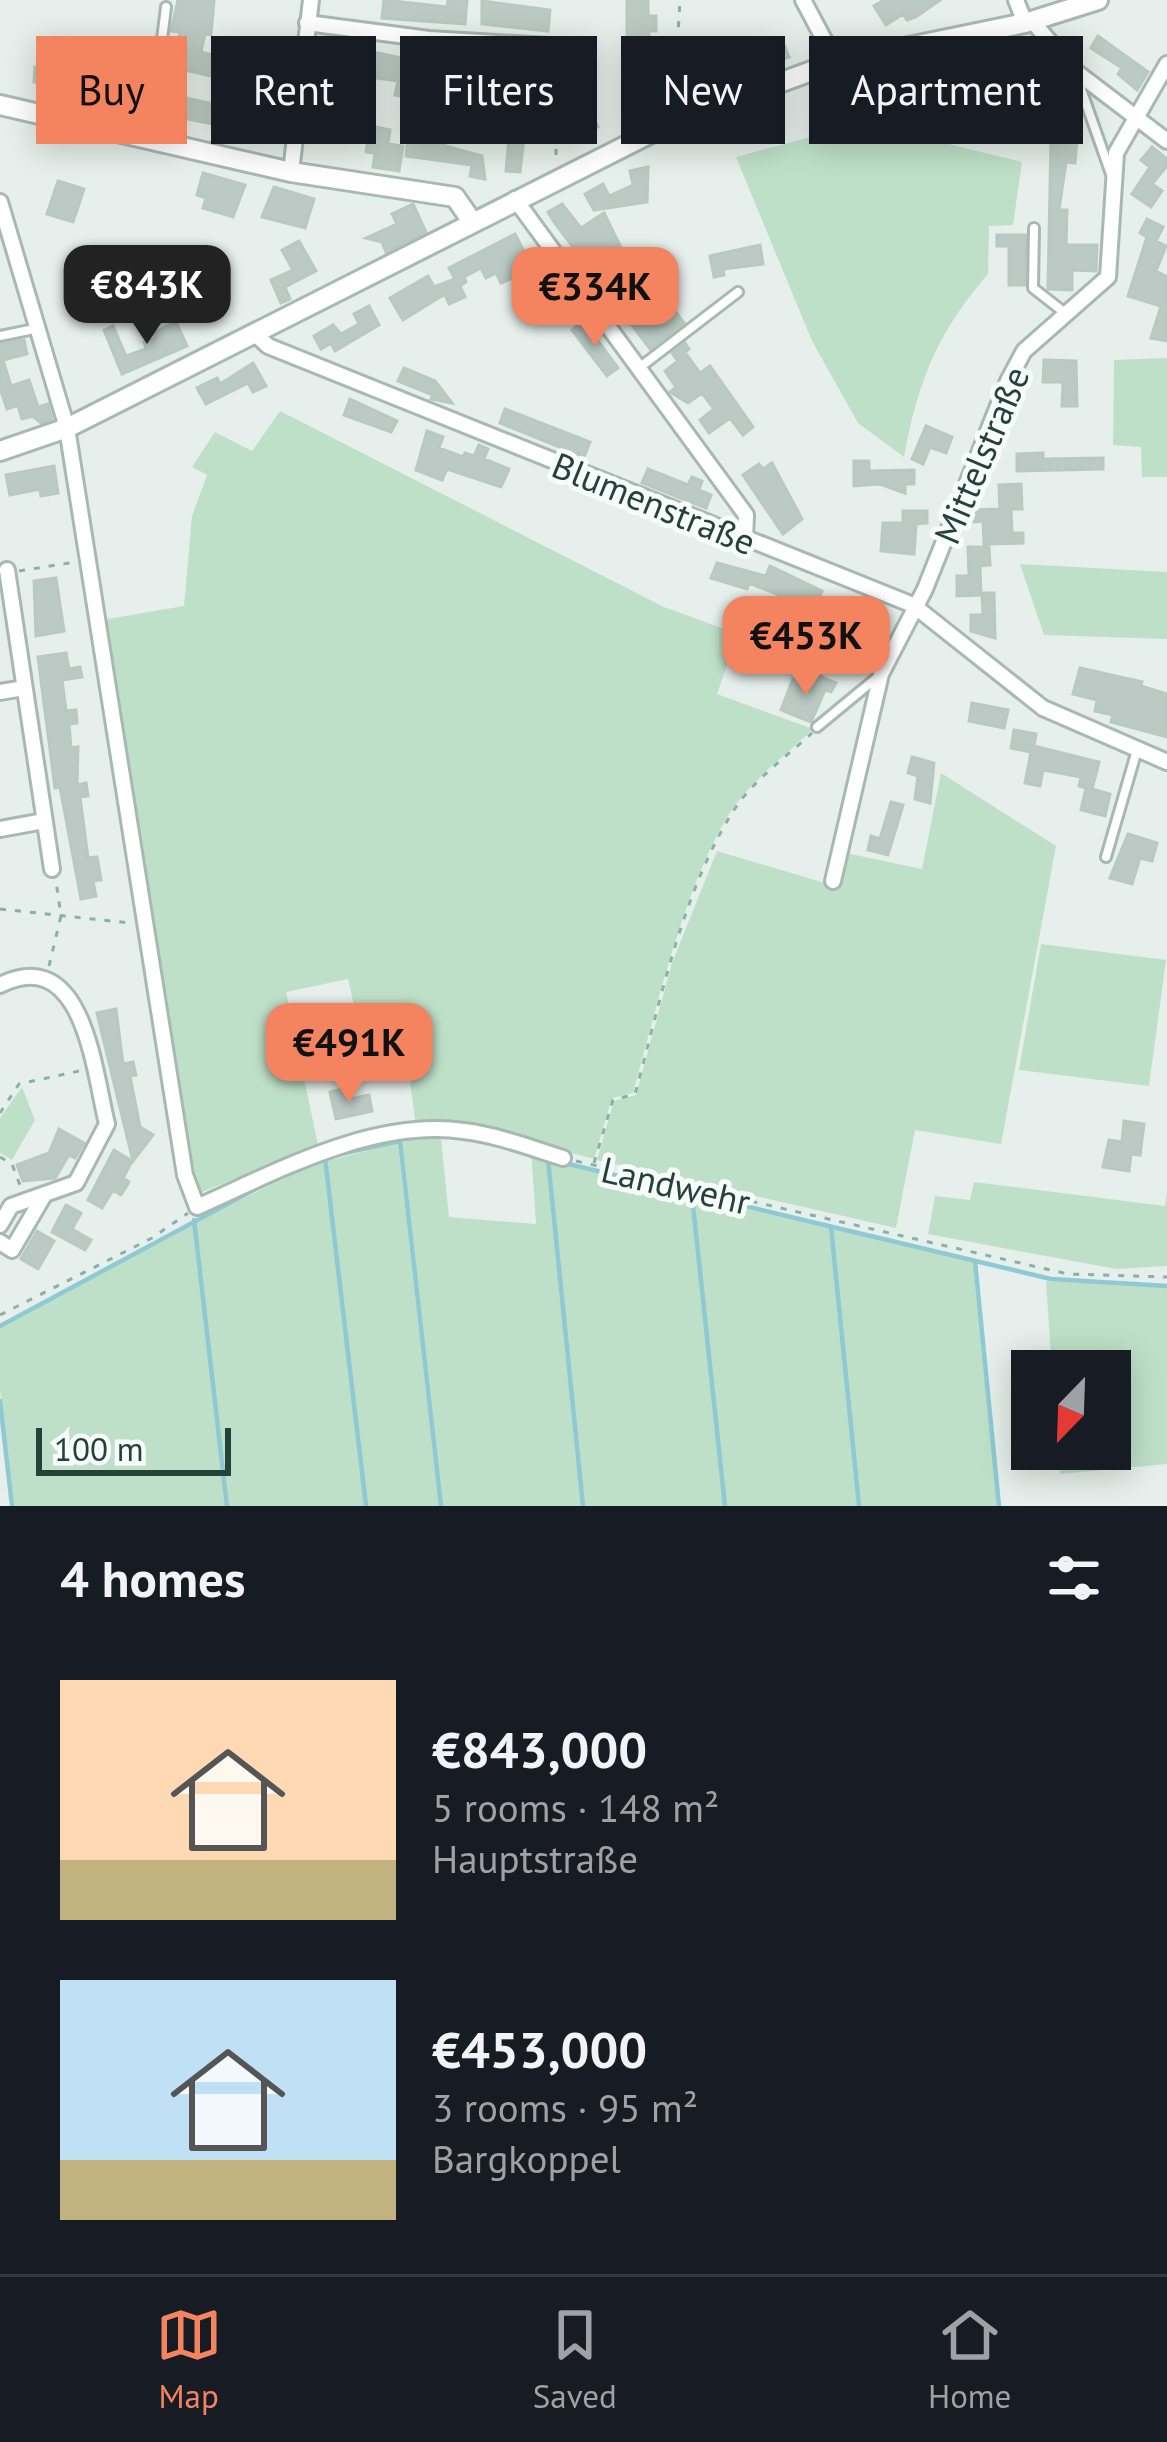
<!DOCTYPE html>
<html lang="en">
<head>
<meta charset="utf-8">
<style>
	body { margin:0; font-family:"PT Sans",sans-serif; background:#20242c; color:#f1f3f6; height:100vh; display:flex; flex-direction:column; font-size:45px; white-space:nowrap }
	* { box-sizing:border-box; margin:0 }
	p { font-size:39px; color:#9ea1a6 }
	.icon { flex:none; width:66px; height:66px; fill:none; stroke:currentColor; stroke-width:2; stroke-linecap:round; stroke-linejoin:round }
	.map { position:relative; height:1506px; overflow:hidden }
	.sheet { display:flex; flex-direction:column; background:#171b24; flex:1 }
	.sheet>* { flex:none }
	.hud { position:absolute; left:36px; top:36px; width:1095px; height:108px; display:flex; gap:24px }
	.needle { width:78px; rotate:203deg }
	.buttons { position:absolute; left:1011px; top:1350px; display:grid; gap:24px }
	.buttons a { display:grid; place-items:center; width:120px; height:120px; border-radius:0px; background:#171b24; box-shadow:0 6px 30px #0003; font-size:60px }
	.scale { position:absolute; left:36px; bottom:30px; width:195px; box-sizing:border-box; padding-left:12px; border:6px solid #24423a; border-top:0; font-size:33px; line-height:42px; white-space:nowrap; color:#24423a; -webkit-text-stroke:9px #f7fbf9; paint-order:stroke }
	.price { position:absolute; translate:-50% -102px; padding:0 27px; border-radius:24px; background:#f4845f; color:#111; font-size:39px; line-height:78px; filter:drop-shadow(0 3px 6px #0008) }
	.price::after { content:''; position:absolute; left:50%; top:72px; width:36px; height:27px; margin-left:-18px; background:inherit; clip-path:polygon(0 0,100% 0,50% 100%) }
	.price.active { background:#222; color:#fff }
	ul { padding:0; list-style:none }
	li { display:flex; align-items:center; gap:36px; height:300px; padding:0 60px }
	li span { display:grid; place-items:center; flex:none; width:336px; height:240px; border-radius:0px; color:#555 }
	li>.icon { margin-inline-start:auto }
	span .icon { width:144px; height:144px; fill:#fffc; stroke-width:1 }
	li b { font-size:51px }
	h2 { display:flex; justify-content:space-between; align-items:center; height:144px; padding:0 60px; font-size:51px }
	.pill { padding:0 42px; border-radius:0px; background:#171b24; box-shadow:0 6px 30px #0003; font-size:42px; line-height:108px }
	.pill.active { background:#f4845f; color:#111 }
	.tab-bar { display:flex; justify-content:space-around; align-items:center; height:168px; border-top:3px solid #363941; background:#171b24; font-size:33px; color:#9ea1a6 }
	.tab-bar a { display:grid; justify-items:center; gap:6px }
	.tab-bar .active { color:#f4845f }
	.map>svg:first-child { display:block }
	.green { fill:#bfe0c8 }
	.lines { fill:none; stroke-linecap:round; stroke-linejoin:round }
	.stream { stroke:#8ec9d4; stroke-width:4.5 }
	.building { fill:#bbcac4; stroke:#b8c9c2; stroke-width:3 }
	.service-casing { stroke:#a8b8b2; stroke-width:14 }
	.minor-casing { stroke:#a8b8b2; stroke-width:20 }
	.tertiary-casing { stroke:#a8b8b2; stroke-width:24 }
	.path { stroke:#86b3a5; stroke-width:3; stroke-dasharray:6 9; stroke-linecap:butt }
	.service { stroke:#fff; stroke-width:8 }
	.minor { stroke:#fff; stroke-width:14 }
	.tertiary { stroke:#fff; stroke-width:18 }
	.labels { text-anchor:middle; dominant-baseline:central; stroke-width:10; stroke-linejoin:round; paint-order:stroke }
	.street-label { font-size:36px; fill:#24423a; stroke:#f7fbf9 }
</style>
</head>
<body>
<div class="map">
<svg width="1167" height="1506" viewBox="0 0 1167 1506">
	<rect width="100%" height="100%" fill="#e6efeb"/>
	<!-- green -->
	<path class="green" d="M863,123L1022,162L1013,225L989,226L988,274C937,333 918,381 904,457L858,423L812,341L736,157Z
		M1167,358V477H1142L1141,447L1113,445L1114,360Z
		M280,411L664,607L738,634L717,694L813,729C789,752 760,774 740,799C690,861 655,1014 633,1093L612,1098L594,1159L461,1124L416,1126L401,1015L358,1023L348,979L286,992L318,1145L197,1194L188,1175L102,620L184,606L192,516L207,475L192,467L215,432L252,451Z
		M1020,564L1167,572V639L1044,635Z
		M941,773L1056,846L1001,1144L915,1130L896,1228L597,1160L614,1101L636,1095L672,963L717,851L835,886L841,852L922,869Z
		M1041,944L1166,960L1149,1086L1019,1070Z
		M22,1087L35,1120L12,1160L0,1153V1118Z
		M441,1138L449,1217L536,1224L531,1150L546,1156L582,1506H442L402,1140Z
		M398,1143L439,1506H367L327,1161Z
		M324,1160L365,1506H229L195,1221Z
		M550,1161L691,1197L724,1506H585Z
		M974,1182L1165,1206L1167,1192V1266L1116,1269L928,1234L935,1196L970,1200Z
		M693,1197L830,1228L857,1506H726Z
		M193,1222L226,1506H14L0,1390V1328Z
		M833,1229L973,1261L998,1506H860Z
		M1046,1281L1167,1287V1464L1060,1474L1058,1449H1110V1371H1052Z"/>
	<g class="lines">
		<!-- stream -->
		<path class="stream" d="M331,1156L400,1141L441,1506
			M325,1158L366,1506
			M548,1159L583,1506
			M564,1163L1051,1279L1167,1286
			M692,1196L725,1506
			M194,1220L227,1506
			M831,1227L859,1506
			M975,1261L999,1506
			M0,1326L276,1178
			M0,1401L12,1506"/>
	</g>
	<!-- building -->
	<path class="building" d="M178,0H214L211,35L205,34L201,52L250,65L245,84L172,67L180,32L171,31Z
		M384,0L447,7L448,0H467L465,24L382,18Z
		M627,0H648V16H656V31H649V38H627Z
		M884,0H940L916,17L907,20L903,14L886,25L874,6Z
		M482,1L550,10L548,31L482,24Z
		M1098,36L1148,72L1137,90L1118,74L1122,68L1091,48Z
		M783,42L789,57L707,85L699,65Z
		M77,52L92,54L90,69L138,76L132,103L34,82L35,67L75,75Z
		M373,52L444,67L445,58L462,59L459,86L442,85L441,92L411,87L409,98L395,95L398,81L369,77Z
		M324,55L340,58L336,81L371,85L368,103L357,102L358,96L331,92L329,104L316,102Z
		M971,56L973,68L985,66L987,76L949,81L953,95L938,99L931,62Z
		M521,64L541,65L540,88L530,87L520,172L506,171L510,125L517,126Z
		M1052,72L1055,96L1036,99L1038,111L1026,113L1024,94L1011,96L1008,75Z
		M576,76L598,127L584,132L565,80Z
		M871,92L900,99L901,93L937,106L933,123L895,118L894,124L883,122L884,116L867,111Z
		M167,94L241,110L237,129L164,114Z
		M424,120L448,123L445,146L482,156L485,179L470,176L472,165L406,156L408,136L422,139Z
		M376,127L390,130L388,144L403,146L399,171L373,167L375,153L366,152L369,131Z
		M1051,138L1077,140L1075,163L1066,162L1059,210H1067L1066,245H1097L1096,271L1072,270V290L1048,289Z
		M1152,147L1167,159V166L1152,184L1162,191L1151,207L1132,194L1150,167L1141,160Z
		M648,167L647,202L594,210L585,194L603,184L609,196L633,185L630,171Z
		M203,173L245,185L233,217L203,208L206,198L197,195Z
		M58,181L84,189L73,222L47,214Z
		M274,187L314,199L305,228L262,217Z
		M413,204L426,232L386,252L382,242L366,238L397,224L392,214Z
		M562,204L581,228L604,213L630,266L647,254L666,282L638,302L650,319L670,304L684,323L650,349L554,222L548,212Z
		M1147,219L1163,227L1156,241L1166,246L1156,271L1167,277V341L1151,338L1161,306L1128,296L1147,237L1140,233Z
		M515,234L533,269L501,283L496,273L486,278L481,268L464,277L466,282L460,286L465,297L449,304L445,294L403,320L390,298L428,276L434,287L455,279L449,268Z
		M997,235H1026L1025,285H1009V246H997Z
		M299,241L316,271L285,287L290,299L281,303L271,280L293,270L282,250Z
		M760,245L763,264L723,269L724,275L714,277L710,256Z
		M552,278L570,302L560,310L551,299L527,316L518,304Z
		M369,306L379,325L335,351L331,343L321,349L314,336L333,325L341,334L359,324L354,314Z
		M583,321L618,368L607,376L572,330Z
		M176,322L187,346L122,374L104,330L113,326L126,356L146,349L144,342L155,338L153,333Z
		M24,340L27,354L3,360L11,386L29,380L38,407L48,404L52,419L41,423L33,416L22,419L18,405L7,409L0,388V344Z
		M685,343L689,349L685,352L700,373L710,366L753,427L743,435L730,418L709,433L700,420L714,409L702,393L688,403L670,392L676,387L665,371L678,361L672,353Z
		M1044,360L1076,361L1077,406H1062L1063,382H1043Z
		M253,363L266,386L253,392L248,383L206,404L197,388L217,378L220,384Z
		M404,368L435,381L452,403L431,399L433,395L398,381Z
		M350,399L397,421L391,432L344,415Z
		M505,409L590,442L584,457L500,423Z
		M926,426L952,437L946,453L930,447L923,464L912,459Z
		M427,431L443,437L439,448L463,457L465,453L474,456L479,445L488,449L484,459L509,469L501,487L447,469L442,480L416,470Z
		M1043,453V459L1103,458V469L1017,471V454Z
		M854,461H869V471L914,470V484H905V493L880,484L854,486Z
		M772,463L802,519L783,534L743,475L759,464L763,469Z
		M54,466L58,493L41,496L40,489L10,495L6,475Z
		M648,469L688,485L692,477L702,481L699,490L711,495L706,508L642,483Z
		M1021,484L1022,509H1011L1012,533H1023V543L984,544L983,521L974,522L973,510L1000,509L999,485Z
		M903,511H927V523L916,524L914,554L881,551L883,523H903Z
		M968,547H989L990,565L980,566L981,595L957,596V576H969Z
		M717,563L766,576L770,566L822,591L814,609L749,583L747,589L711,578Z
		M56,578L64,631L36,636L34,581Z
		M982,593H994L995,638L971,631V615H983Z
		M851,609L887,620L881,641L857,633L859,627L846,621Z
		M66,653L69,669L80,667L82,677L62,680L66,711L76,710L77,723L69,724L71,748L78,747L77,785L86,783L88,796L80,797L88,858L97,857L101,880L93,881L96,896L81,899L60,787L55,788L38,657Z
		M1080,668L1142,682L1141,686L1167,694V737L1111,722L1113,715L1095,711L1097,700L1073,694Z
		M819,676L836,683L831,692L825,690L811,722L781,710L793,679L814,687Z
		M972,703L1008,710L1004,728L969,721Z
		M1014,730L1036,734L1034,746L1099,762L1092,789L1110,794L1105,816L1081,810L1086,788L1079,786L1081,777L1043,770L1040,786L1025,783L1031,752L1011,748Z
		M912,757L934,763L930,803L915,799L918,776L908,773Z
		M891,802L903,805L888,855L868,850L871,836L880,839Z
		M1128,834L1157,843L1152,861L1140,858L1132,884L1110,878Z
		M116,1009L123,1064L133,1062L136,1075L130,1076L140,1127L153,1135L133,1161L97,1013Z
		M333,1029L340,1070L317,1073L305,1031Z
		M342,1089L345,1100L369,1095L372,1111L336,1119L330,1092Z
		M1124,1121L1144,1124L1140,1155L1131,1154L1129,1171L1103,1167L1109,1140L1122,1142Z
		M59,1129L84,1143L75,1158L69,1155L55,1178L23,1181L17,1165L49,1153Z
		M114,1150L132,1161L123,1178L129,1182L121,1195L113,1190L102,1208L88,1200Z
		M66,1205L81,1213L72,1229L91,1240L85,1250L52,1232Z
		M37,1231L54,1241L38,1269L21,1259Z"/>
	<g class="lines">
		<defs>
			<path id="service" d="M1075,72L1112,177
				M150,136L166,7
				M1034,228L1033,288L1065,313
				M0,336L34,329
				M639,368L738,292
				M817,727L880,675
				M1106,857L1137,750"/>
			<path id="minor" d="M803,0L836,62
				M1016,0L1025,23
				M1032,21L1075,71L1167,141
				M307,23L429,39L567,47
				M291,172L311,0
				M515,199L746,515L745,539
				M0,202L67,428L185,1175L197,1207C276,1172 373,1118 464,1131C497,1135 531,1148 563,1158
				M255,334L268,346L913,605L1043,708L1167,762
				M7,570L52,869
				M0,692L24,688
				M0,829L44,821
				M833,881L881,674L925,589L1008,381L1024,351L1108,277L1116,153L1167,64
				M0,985C84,943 94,1072 107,1124L76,1183L11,1206L0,1225
				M0,1242L12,1250L43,1197"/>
			<path id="tertiary" d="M0,105L291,172L455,197L471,220
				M0,451L67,428L673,122L836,62L1025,23L1098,0"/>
		</defs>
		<!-- service casing -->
		<use href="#service" class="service-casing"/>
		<!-- minor casing -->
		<use href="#minor" class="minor-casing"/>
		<!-- tertiary casing -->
		<use href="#tertiary" class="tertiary-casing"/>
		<!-- path -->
		<path class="path" d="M556,59V163
			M674,102L680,0
			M19,571L75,562
			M0,909L130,923
			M49,966L61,916L56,881
			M0,1113L19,1084L84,1070
			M0,1157L12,1164L21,1188
			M576,1161L1068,1274L1167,1277
			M594,1163L613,1100L635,1094C660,1003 684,883 738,804C757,778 788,755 812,733
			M0,1315L152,1238L188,1213"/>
		<!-- service -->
		<use href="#service" class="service"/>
		<!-- minor -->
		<use href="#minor" class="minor"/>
		<!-- tertiary -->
		<use href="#tertiary" class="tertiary"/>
	</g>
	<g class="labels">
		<!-- street labels -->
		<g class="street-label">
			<text transform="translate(981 455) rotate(-67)">Mittelstraße</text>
			<text transform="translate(654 503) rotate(22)">Blumenstraße</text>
			<text transform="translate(676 1185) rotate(13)">Landwehr</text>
		</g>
	</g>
</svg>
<div class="buttons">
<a><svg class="needle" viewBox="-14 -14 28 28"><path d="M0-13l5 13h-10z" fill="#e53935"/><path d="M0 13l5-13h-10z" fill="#9ea1a6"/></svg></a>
</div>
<div class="scale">100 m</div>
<b class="price active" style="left:147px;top:347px">€843K</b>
<b class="price" style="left:595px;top:349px">€334K</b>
<b class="price" style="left:806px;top:698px">€453K</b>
<b class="price" style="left:349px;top:1105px">€491K</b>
<div class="hud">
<a class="pill active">Buy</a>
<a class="pill">Rent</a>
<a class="pill">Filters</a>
<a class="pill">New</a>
<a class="pill">Apartment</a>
</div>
</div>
<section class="sheet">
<h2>4 homes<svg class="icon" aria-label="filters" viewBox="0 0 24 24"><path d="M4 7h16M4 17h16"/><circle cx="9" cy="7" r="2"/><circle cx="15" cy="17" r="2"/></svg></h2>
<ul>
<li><span style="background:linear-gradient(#ffd9b3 75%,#c2b280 0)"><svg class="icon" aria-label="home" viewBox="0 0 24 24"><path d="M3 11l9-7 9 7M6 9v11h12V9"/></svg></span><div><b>€843,000</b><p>5 rooms · 148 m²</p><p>Hauptstraße</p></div></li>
<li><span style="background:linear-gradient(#bfe0f5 75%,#c2b280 0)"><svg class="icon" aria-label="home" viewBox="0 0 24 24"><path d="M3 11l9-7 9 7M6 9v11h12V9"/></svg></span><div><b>€453,000</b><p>3 rooms · 95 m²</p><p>Bargkoppel</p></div></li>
</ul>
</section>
<nav class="tab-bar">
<a class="active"><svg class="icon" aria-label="map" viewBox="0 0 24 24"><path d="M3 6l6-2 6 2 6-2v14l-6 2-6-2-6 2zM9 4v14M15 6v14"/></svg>Map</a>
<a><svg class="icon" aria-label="saved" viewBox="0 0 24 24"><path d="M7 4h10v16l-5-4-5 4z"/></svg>Saved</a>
<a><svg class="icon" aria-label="home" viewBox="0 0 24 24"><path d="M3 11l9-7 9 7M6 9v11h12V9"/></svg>Home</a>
</nav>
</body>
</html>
